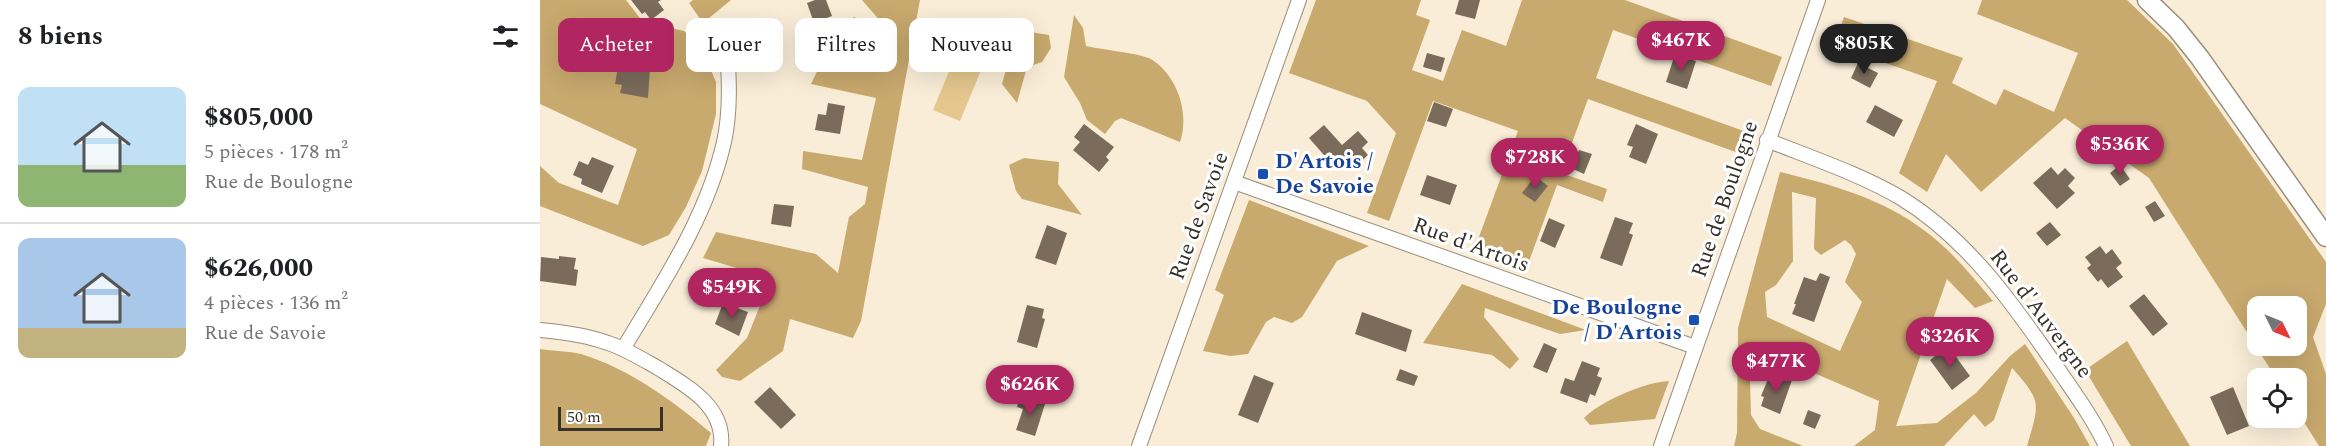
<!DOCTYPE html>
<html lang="fr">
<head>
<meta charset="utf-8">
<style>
	body { margin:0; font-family:Spectral,serif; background:#f6f6f6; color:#202124; height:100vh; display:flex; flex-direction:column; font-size:22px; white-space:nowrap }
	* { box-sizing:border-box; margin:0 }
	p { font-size:20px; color:#757577 }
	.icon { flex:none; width:33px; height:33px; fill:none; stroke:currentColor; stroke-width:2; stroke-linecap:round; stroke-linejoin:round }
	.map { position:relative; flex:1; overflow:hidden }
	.side { display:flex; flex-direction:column; background:#fff; width:540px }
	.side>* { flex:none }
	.hud { position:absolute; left:18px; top:18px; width:570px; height:54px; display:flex; gap:12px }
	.needle { width:39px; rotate:133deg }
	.tools { position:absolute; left:1707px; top:296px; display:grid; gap:12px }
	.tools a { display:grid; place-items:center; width:60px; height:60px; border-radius:12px; background:#fff; box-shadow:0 6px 24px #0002; font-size:30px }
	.scale { position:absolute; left:18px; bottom:15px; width:105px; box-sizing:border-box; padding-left:6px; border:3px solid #353128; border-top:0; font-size:16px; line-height:21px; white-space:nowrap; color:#353128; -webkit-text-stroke:4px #fff; paint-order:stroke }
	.price { position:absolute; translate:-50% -51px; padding:0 14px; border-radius:21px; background:#b12561; color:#fff; font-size:20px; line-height:39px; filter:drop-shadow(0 2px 3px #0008) }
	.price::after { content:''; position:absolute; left:50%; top:36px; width:18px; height:14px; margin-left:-9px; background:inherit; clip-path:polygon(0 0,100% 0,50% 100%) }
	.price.current { background:#222; color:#fff }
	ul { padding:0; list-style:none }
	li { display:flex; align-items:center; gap:18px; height:150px; padding:0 18px }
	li+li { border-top:2px solid #e0e0e0 }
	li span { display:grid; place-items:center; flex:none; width:168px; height:120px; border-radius:12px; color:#555 }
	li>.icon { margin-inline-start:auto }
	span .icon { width:72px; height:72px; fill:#fffc; stroke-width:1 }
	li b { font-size:26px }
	h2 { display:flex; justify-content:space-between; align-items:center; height:72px; padding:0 18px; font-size:26px }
	.chip { padding:0 21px; border-radius:12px; background:#fff; box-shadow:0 6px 24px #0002; font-size:21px; line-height:54px }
	.chip.current { background:#b12561; color:#fff }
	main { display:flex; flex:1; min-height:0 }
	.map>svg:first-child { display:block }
	.green { fill:#e5c78e }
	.forest { fill:#c8a96e; fill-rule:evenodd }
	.building { fill:#7a6b5a }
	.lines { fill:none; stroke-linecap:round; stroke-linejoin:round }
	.minor-casing { stroke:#998e7a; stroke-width:16 }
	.tertiary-casing { stroke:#998e7a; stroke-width:21 }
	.minor { stroke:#fff; stroke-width:14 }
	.tertiary { stroke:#fff; stroke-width:18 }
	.transit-dot { fill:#1a4fb4; stroke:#fff; stroke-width:2 }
	.labels { text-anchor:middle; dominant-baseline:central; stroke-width:6; stroke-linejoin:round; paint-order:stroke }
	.transit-label { font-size:22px; font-weight:bold; fill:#164399; stroke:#fff; text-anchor:start }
	.street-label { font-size:22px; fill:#353128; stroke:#fff }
</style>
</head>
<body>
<main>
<section class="side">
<h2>8 biens<svg class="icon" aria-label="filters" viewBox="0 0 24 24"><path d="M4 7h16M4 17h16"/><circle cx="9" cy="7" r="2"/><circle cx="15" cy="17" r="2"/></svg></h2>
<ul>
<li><span style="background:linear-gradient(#bfe0f5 65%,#8fb573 0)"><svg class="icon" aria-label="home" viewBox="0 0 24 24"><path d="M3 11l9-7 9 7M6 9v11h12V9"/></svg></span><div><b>$805,000</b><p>5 pièces · 178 m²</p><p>Rue de Boulogne</p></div></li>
<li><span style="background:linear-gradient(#a9c7e8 75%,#c2b280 0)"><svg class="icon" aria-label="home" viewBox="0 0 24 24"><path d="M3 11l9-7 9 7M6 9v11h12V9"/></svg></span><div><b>$626,000</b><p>4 pièces · 136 m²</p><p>Rue de Savoie</p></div></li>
</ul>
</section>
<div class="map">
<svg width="1786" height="446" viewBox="0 0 1786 446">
	<rect width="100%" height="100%" fill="#f9edd7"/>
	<!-- green -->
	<path class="green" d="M420,45L447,56L420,121L393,110Z"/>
	<!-- forest -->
	<path class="forest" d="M0,0H86L103,22L144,31L162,49L176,82V114L162,171L146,207L129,235L103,246L0,206V166L19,183L78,205L97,149L0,104Z
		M153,0H191L163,23L149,3Z
		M322,0H380L321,321L313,338L250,319L243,351L200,381L182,377L176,370L207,338L231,278L163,258L176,232L276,254L298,273L309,217L325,204L328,187L262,169L263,151L322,160L336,98L271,84L281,63L340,30L342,23Z
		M776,0H881L876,15L890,20L872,70L903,81L922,30L966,46L982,0H1085L1242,57L1231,86L1073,30L1056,78L1212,134L1204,155L1048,99L1021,173L1067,189L1063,202L1017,185L988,264L936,245L978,131L893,101L849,221L827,213L856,133L827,101L749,73Z
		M1442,0H1587L1633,44L1786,262V304L1773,337L1786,374V446H1779L1757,411L1756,378H1736L1609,178L1525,118L1441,192L1406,154L1387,192L1359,173L1397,81L1294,45L1304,17L1423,58L1412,83L1456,105L1464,89L1514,112L1538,53L1437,14ZM1718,306H1756V345H1718Z
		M534,15L543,28L546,46C558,49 603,54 611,59C637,75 650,113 640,142L581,118L575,121L565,134L547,120L540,103L524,77Z
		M484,31L509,35L511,48L502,62L487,67L477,103L462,84L474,40Z
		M484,158L519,162L518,184L542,215L482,199L476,191L469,165Z
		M1240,172C1290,184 1344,199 1385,231C1411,250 1432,276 1453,301L1435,308L1407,279L1356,426L1397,423L1436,393L1470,356L1485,344L1534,418L1550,446H1487C1499,404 1503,402 1472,368L1454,420L1445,427L1434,414L1404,446H1314L1335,430L1339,401L1209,345L1211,415L1220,429L1263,446H1194L1197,433L1198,328ZM1252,192L1276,198L1274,249L1281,255L1305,240L1311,245L1316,254L1305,282L1322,302L1300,351L1227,317L1225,292L1236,285L1253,261Z
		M709,200L829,246L797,261L762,317L752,323L734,317L726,322L708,354L690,356L663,351L684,295L675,290Z
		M922,284L1046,330L1020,334L945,308L944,317L979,359L970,369L952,355L883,343Z
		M1587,341L1650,446H1591L1545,370Z
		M0,349C13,351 29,351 41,354C90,369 133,401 171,433L166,446H0Z
		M1129,381L1115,419L1050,425L1044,418C1061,401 1105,382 1129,381Z"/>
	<!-- building -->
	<path class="building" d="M91,0H121L118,2L124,10L111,20L105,12L102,14Z
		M275,0H286L292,16L274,23L267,3Z
		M919,0H940L935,19L915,14Z
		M314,17L327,26L318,39L305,30Z
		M887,53L905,58L901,72L883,67Z
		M1135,54L1156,61L1147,89L1126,82Z
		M1318,63L1338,73L1330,88L1311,78Z
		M85,64L110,68L108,98L80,93L82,85L75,84L78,67L85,69Z
		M894,102L913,109L906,127L887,121Z
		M288,103L305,106L300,134L275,130L278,114L286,115Z
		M1335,105L1363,120L1354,137L1326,122Z
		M544,124L574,147L566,157L569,160L559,172L533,150L540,142L534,137Z
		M1096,124L1118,134L1106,164L1089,157L1093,147L1087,145Z
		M784,125L802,145L818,131L828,142L822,148L828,155L816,166L812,161L806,166L796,156L790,162L769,138Z
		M1039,150L1052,154L1044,174L1031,168Z
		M52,157L74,166L62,193L41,184L42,179L33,175L39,161L48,165Z
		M1580,165L1590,179L1580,186L1570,173Z
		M1511,167L1518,175L1525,168L1535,178L1528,186L1535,193L1517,209L1493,183Z
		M887,175L917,185L910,205L880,195Z
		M995,176L1008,186L995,202L982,193Z
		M1615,201L1625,216L1614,222L1605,207Z
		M234,204L254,206L251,227L231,224Z
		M1075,217L1093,223L1089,233L1093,235L1082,266L1060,258Z
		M1009,218L1025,225L1015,248L1000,241Z
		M1510,222L1521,235L1507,246L1496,233Z
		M507,225L527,233L516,265L495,258Z
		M1560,246L1566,254L1572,249L1582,263L1576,268L1583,277L1568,288L1561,279L1558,282L1547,268L1551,265L1545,257Z
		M19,256L36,258L34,269L38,270L36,286L0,281L1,257L19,259Z
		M1280,273L1290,277L1274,322L1252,314L1256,304H1254L1264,277L1276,281Z
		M1604,294L1628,324L1613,336L1589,306Z
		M183,303L208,312L199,336L175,324Z
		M487,305L504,309L502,318L505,319L497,348L477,342Z
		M822,312L872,330L866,352L815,334Z
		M1004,343L1017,349L1007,373L993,367Z
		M1408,346L1430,376L1412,390L1390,360Z
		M1042,361L1060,368L1057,376L1062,378L1055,396L1050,394L1047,403L1020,393L1025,378L1034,381Z
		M860,369L878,376L874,386L856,380Z
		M1231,372L1252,380L1240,414L1221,406L1224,397L1221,396Z
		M714,375L734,383L718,423L698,415Z
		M230,387L256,415L241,429L214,402Z
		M1693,387L1709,426L1687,435L1670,397Z
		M480,396L505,404L495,436L476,430L483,409L477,407Z
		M1268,410L1281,415L1275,429L1263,424Z"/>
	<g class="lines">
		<defs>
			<path id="minor" d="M1227,140C1272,158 1320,174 1361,198C1428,239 1474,305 1518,369C1535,394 1553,418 1566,446
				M694,182L1155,347
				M0,330C23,332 46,335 68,343C86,349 102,359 118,368C147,386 185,406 181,446
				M83,349C122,284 167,217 184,142C191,110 189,77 187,45
				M599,446L759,0
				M1121,446L1278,0"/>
			<path id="tertiary" d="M1607,0L1636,28L1660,58L1786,237"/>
		</defs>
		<!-- minor casing -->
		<use href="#minor" class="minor-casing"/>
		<!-- tertiary casing -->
		<use href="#tertiary" class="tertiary-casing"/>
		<!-- minor -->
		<use href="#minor" class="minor"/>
		<!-- tertiary -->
		<use href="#tertiary" class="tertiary"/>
	</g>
	<!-- markers -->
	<g class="transit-dot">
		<rect x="717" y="168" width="12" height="12" rx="3"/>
		<rect x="1148" y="314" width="12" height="12" rx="3"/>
	</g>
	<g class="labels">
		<!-- transit labels -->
		<g class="transit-label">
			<text x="735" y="161">D'Artois /<tspan x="735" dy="25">De Savoie</tspan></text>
			<text x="1142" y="307" text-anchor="end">De Boulogne<tspan x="1142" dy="25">/ D'Artois</tspan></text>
		</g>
		<!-- street labels -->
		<g class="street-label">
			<text transform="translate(1185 199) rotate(-71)">Rue de Boulogne</text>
			<text transform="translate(659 216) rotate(-70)">Rue de Savoie</text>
			<text transform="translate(931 245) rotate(20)">Rue d'Artois</text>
			<text transform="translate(1501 314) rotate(53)">Rue d'Auvergne</text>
		</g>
	</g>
</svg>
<div class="tools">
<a><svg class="needle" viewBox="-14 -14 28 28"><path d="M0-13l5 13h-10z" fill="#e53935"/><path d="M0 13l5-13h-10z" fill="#757577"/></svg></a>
<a><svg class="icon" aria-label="locate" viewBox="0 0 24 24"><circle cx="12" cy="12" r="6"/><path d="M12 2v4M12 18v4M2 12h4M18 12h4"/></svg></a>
</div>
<div class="scale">50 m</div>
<b class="price" style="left:1141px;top:72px">$467K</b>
<b class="price current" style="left:1324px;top:75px">$805K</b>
<b class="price" style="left:1580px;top:176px">$536K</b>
<b class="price" style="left:995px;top:189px">$728K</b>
<b class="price" style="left:192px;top:319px">$549K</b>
<b class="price" style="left:1410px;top:368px">$326K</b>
<b class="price" style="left:1236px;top:393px">$477K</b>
<b class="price" style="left:490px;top:416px">$626K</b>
<div class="hud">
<a class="chip current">Acheter</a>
<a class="chip">Louer</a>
<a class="chip">Filtres</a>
<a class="chip">Nouveau</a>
</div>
</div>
</main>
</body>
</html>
